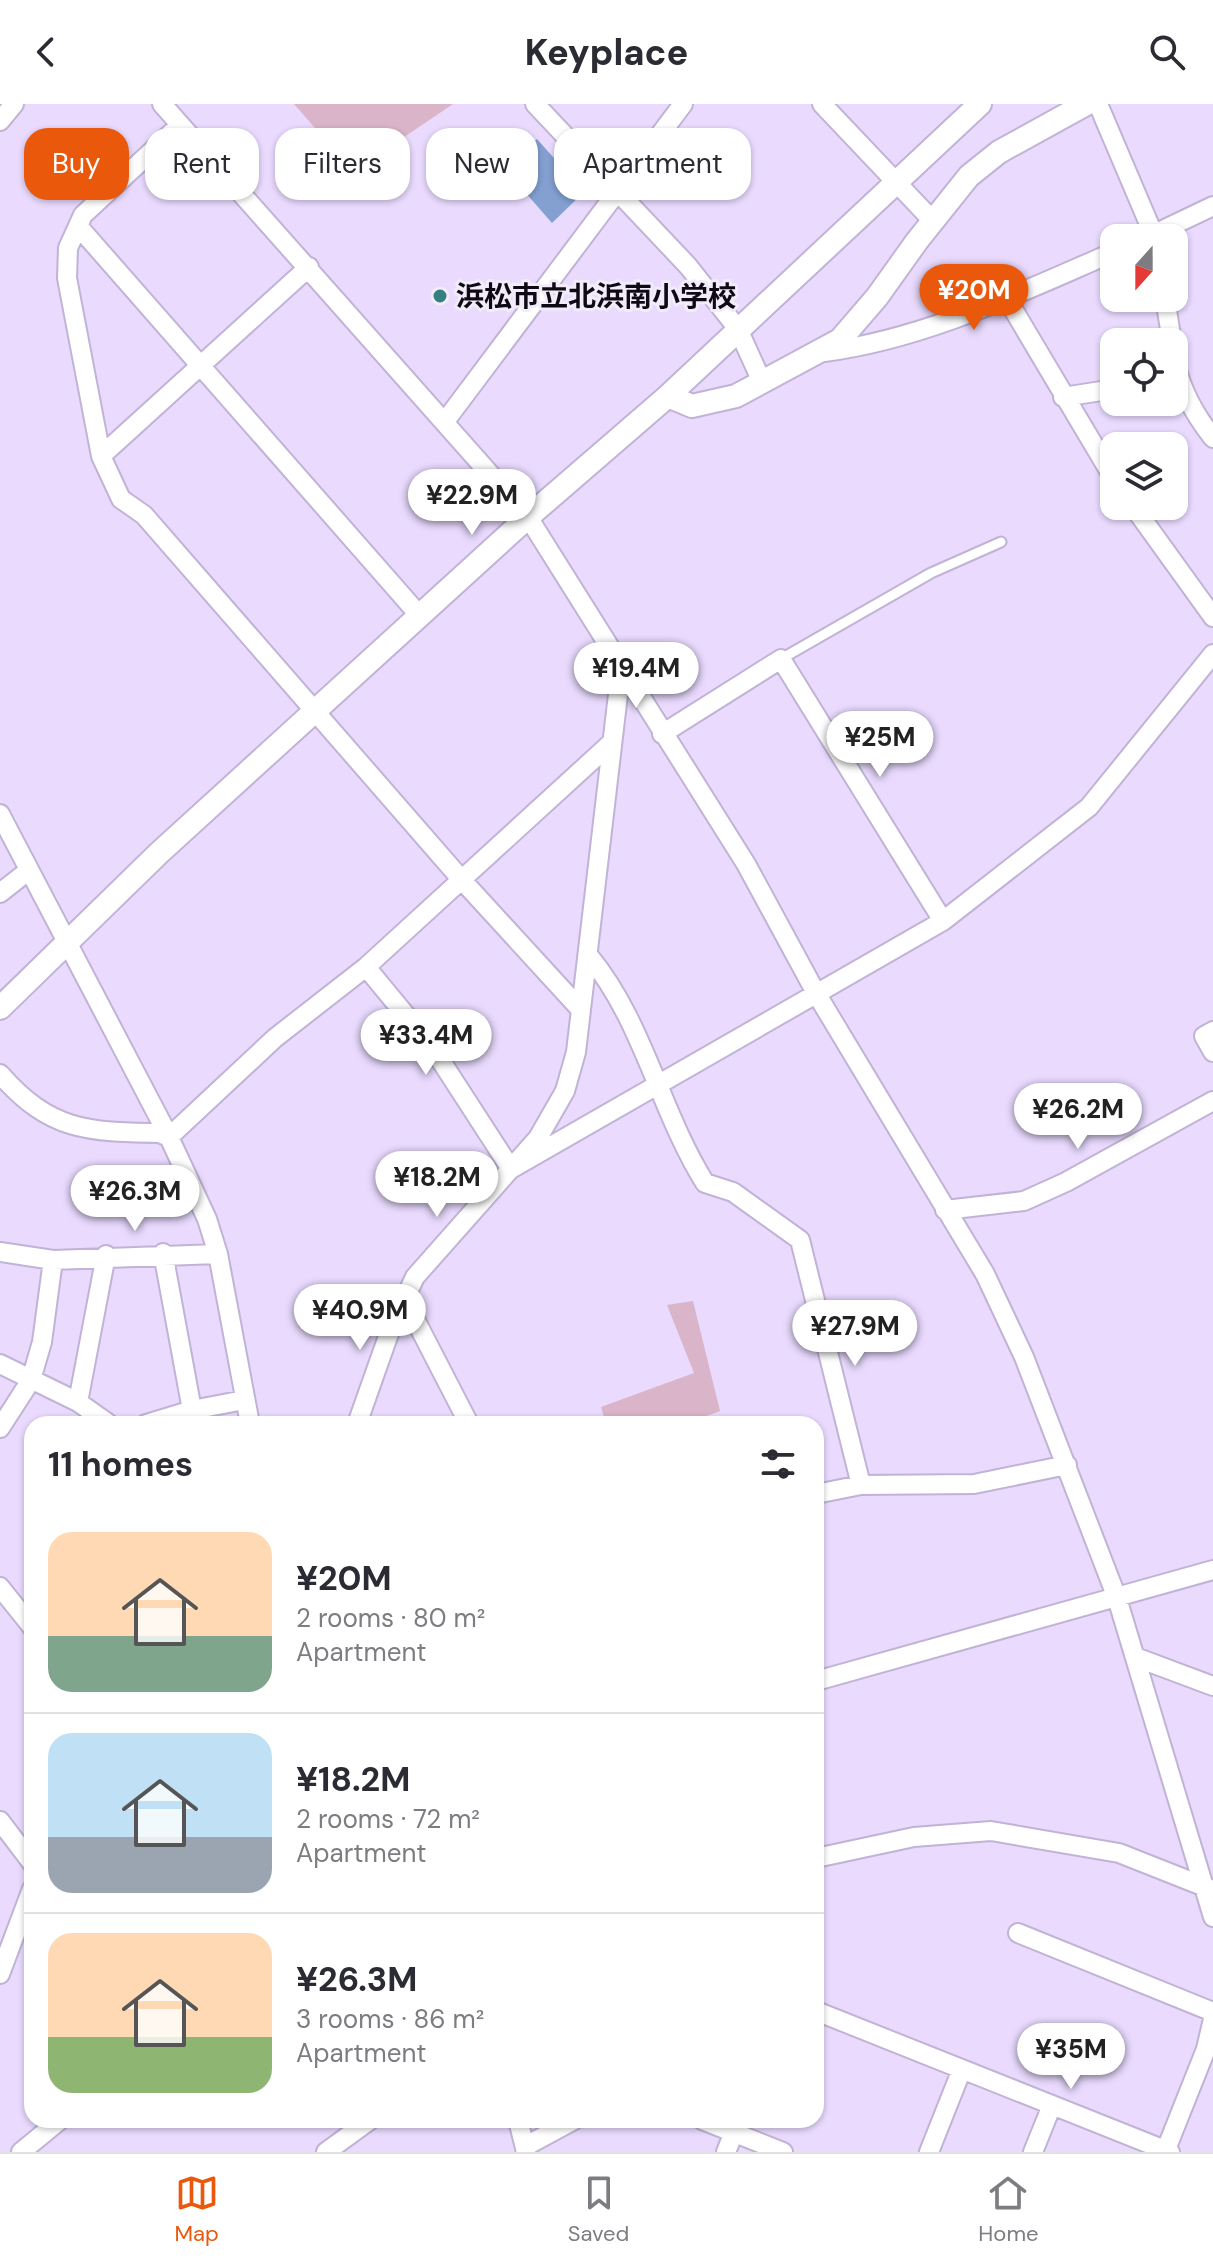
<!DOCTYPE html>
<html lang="en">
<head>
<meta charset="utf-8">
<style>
	body { margin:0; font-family:"DM Sans","Noto Sans JP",sans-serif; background:#f7f7f7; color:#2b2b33; height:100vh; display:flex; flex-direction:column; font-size:30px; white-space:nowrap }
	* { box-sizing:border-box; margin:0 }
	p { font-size:26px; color:#7c7c81 }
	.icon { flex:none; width:44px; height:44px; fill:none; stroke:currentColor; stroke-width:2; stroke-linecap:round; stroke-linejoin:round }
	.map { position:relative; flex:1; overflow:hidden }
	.details { position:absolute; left:24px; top:1312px; width:800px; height:712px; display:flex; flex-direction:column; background:#fff; border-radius:24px; box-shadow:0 2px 6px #0004 }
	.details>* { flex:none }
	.banner { position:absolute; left:24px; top:24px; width:800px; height:72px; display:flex; gap:16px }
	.needle { width:52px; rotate:201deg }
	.tools { position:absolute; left:1100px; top:120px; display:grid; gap:16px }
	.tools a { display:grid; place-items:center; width:88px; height:88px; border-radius:16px; background:#fff; box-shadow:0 2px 6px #0004; font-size:40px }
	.price { position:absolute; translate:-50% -68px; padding:0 18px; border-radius:28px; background:#fff; color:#222; font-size:26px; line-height:52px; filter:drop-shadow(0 2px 4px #0008) }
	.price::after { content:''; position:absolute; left:50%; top:48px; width:24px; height:18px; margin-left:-12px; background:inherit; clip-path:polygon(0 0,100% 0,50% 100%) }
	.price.selected { background:#ea580c; color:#fff }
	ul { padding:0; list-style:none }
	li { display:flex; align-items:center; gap:24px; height:200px; padding:0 24px }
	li+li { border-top:2px solid #e1e1e2 }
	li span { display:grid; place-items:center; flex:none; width:224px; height:160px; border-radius:24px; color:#555 }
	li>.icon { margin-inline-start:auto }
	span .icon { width:96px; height:96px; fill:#fffc; stroke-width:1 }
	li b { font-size:34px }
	h2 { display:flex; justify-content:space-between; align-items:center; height:96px; padding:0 24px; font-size:34px }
	.pill { padding:0 28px; border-radius:24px; background:#fff; box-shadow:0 2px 6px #0004; font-size:28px; line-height:72px }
	.pill.selected { background:#ea580c; color:#fff }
	header { display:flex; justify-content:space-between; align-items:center; height:104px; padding:0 24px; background:#fff; font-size:36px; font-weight:800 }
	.dock { display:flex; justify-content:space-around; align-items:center; height:112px; border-top:2px solid #e1e1e2; background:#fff; font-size:22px; color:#7c7c81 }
	.dock a { display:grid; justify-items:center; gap:4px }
	.dock .selected { color:#ea580c }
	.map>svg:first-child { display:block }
	.green { fill:#dab4c8 }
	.water { fill:#83a0d1 }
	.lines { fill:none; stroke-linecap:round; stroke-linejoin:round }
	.service-casing { stroke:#c1b3d6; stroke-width:13 }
	.minor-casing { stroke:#c1b3d6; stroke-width:22 }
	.tertiary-casing { stroke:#c1b3d6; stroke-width:26 }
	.service { stroke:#fff; stroke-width:9 }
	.minor { stroke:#fff; stroke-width:18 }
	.tertiary { stroke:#fff; stroke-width:22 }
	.poi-dot { fill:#367f81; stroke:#f2ecfa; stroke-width:3 }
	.labels { text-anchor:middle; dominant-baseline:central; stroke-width:6; stroke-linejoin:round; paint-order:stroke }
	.poi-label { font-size:28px; font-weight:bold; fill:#0e0a15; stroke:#f2ecfa; text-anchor:start }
</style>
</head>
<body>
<header><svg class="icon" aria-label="back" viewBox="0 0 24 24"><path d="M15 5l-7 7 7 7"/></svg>Keyplace<svg class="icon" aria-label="search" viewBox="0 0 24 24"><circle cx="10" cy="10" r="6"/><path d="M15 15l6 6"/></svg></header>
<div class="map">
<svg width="1213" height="2048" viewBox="0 0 1213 2048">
	<rect width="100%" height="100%" fill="#e9dafe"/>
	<!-- green -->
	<path class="green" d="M294,0H453L385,46L345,31L329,40Z
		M693,1197L720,1307L685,1320H606L601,1303L694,1269L667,1201Z"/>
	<!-- water -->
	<path class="water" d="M537,35L584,88L552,119L503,63Z"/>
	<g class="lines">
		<defs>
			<path id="service" d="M781,555L931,469L1001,438"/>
			<path id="minor" d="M162,0L528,413L746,760L816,889L985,1170L1024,1253L1117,1494L1213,1813
				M535,0L688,162L738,225L762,278
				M822,0L932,116
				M1098,0L1155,134
				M0,17L14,0
				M180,21L83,111L68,144L67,174L101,352L121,395L144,411L461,775L581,906
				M78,122L420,512
				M1146,134L1213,102
				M1165,194L1172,238
				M1007,195L1114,375
				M824,248C925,235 1021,188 1114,148
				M1174,252C1179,282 1194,310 1213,334
				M1063,293L1114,285
				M446,316L683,0
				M101,352L309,163
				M1133,402L1213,513
				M662,630L781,555L943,817
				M0,710L169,1033L207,1115L218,1150L250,1320
				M0,789L28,767
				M589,852C643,917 660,1007 705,1079L733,1088L800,1136L861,1381
				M366,863L432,943L511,1065
				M1213,927L1204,932L1213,948
				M0,970C50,1027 87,1028 159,1029L169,1033L275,934L366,863L610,640
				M511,1065L943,817L1089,703L1213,550
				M945,1106L1024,1097L1066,1078L1213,997
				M0,1148L53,1156L218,1150
				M163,1149L192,1306
				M404,1194L469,1320
				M0,1260L78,1298L109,1320
				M78,1298L106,1151
				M146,1320L192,1306L244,1296
				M357,1320L391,1224L415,1173L538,1034L565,987L576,948L621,565
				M0,1324L31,1276L42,1238L53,1156
				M816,1390L861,1381L974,1380L1067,1361
				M0,1483L32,1523
				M1138,1554L1213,1582
				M816,1577L1213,1466
				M0,1717L32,1759
				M816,1754L914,1733L991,1727L1119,1749L1210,1785
				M1018,1829L1213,1908
				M0,1870L32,1785
				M816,1907L1170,2048
				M518,2016L526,2048
				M702,2016L783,2048
				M526,2042L574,2016
				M21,2048L60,2016
				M326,2048L370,2016
				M726,2048L739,2016
				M929,2048L962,1965
				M1033,2048L1052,2001
				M1165,2048L1206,1945L1213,1915"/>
			<path id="tertiary" d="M668,292L692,302L736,292L840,236L877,193L917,137L969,72L999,48L1086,0
				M0,904L159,749L528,413L668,292L980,0"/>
		</defs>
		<!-- service casing -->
		<use href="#service" class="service-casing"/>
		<!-- minor casing -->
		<use href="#minor" class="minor-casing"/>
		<!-- tertiary casing -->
		<use href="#tertiary" class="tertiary-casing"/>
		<!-- service -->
		<use href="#service" class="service"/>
		<!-- minor -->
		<use href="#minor" class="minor"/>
		<!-- tertiary -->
		<use href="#tertiary" class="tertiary"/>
	</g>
	<!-- markers -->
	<circle class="poi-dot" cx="440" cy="192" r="8"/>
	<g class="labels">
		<!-- poi labels -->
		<g class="poi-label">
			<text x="456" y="192">浜松市立北浜南小学校</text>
		</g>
	</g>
</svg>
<div class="tools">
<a><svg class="needle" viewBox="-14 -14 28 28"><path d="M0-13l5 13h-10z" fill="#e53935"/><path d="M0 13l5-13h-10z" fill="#7c7c81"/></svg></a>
<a><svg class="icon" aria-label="locate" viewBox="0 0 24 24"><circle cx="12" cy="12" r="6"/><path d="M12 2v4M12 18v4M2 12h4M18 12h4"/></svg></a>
<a><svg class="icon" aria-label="layers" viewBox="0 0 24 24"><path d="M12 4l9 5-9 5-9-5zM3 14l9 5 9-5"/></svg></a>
</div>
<b class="price selected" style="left:974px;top:228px">¥20M</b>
<b class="price" style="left:472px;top:433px">¥22.9M</b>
<b class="price" style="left:636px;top:606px">¥19.4M</b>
<b class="price" style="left:880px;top:675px">¥25M</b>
<b class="price" style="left:426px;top:973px">¥33.4M</b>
<b class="price" style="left:1078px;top:1047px">¥26.2M</b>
<b class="price" style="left:437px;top:1115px">¥18.2M</b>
<b class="price" style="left:135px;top:1129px">¥26.3M</b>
<b class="price" style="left:360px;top:1248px">¥40.9M</b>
<b class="price" style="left:855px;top:1264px">¥27.9M</b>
<b class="price" style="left:1071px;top:1987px">¥35M</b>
<div class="banner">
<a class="pill selected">Buy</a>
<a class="pill">Rent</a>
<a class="pill">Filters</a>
<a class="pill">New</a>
<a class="pill">Apartment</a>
</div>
<section class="details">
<h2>11 homes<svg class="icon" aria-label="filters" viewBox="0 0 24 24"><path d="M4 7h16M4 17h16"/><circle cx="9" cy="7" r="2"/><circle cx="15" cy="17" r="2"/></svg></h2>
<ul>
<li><span style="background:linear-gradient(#ffd9b3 65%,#7fa58c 0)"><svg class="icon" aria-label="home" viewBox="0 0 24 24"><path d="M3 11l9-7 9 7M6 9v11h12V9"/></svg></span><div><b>¥20M</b><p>2 rooms · 80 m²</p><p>Apartment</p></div></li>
<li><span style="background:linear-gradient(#bfe0f5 65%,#9aa5b1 0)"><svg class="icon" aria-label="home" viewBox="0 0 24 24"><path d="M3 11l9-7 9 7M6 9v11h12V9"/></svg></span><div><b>¥18.2M</b><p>2 rooms · 72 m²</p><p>Apartment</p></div></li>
<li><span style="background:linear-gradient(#ffd9b3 65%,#8fb573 0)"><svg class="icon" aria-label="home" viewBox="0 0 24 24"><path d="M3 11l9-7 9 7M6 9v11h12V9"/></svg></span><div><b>¥26.3M</b><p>3 rooms · 86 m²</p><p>Apartment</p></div></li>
</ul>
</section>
</div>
<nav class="dock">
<a class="selected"><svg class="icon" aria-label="map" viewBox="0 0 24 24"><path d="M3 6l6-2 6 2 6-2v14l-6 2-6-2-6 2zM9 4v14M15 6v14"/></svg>Map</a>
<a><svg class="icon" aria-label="saved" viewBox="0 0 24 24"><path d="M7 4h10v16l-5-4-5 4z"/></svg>Saved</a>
<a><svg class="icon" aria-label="home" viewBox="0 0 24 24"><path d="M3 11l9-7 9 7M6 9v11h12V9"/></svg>Home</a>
</nav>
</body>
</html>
